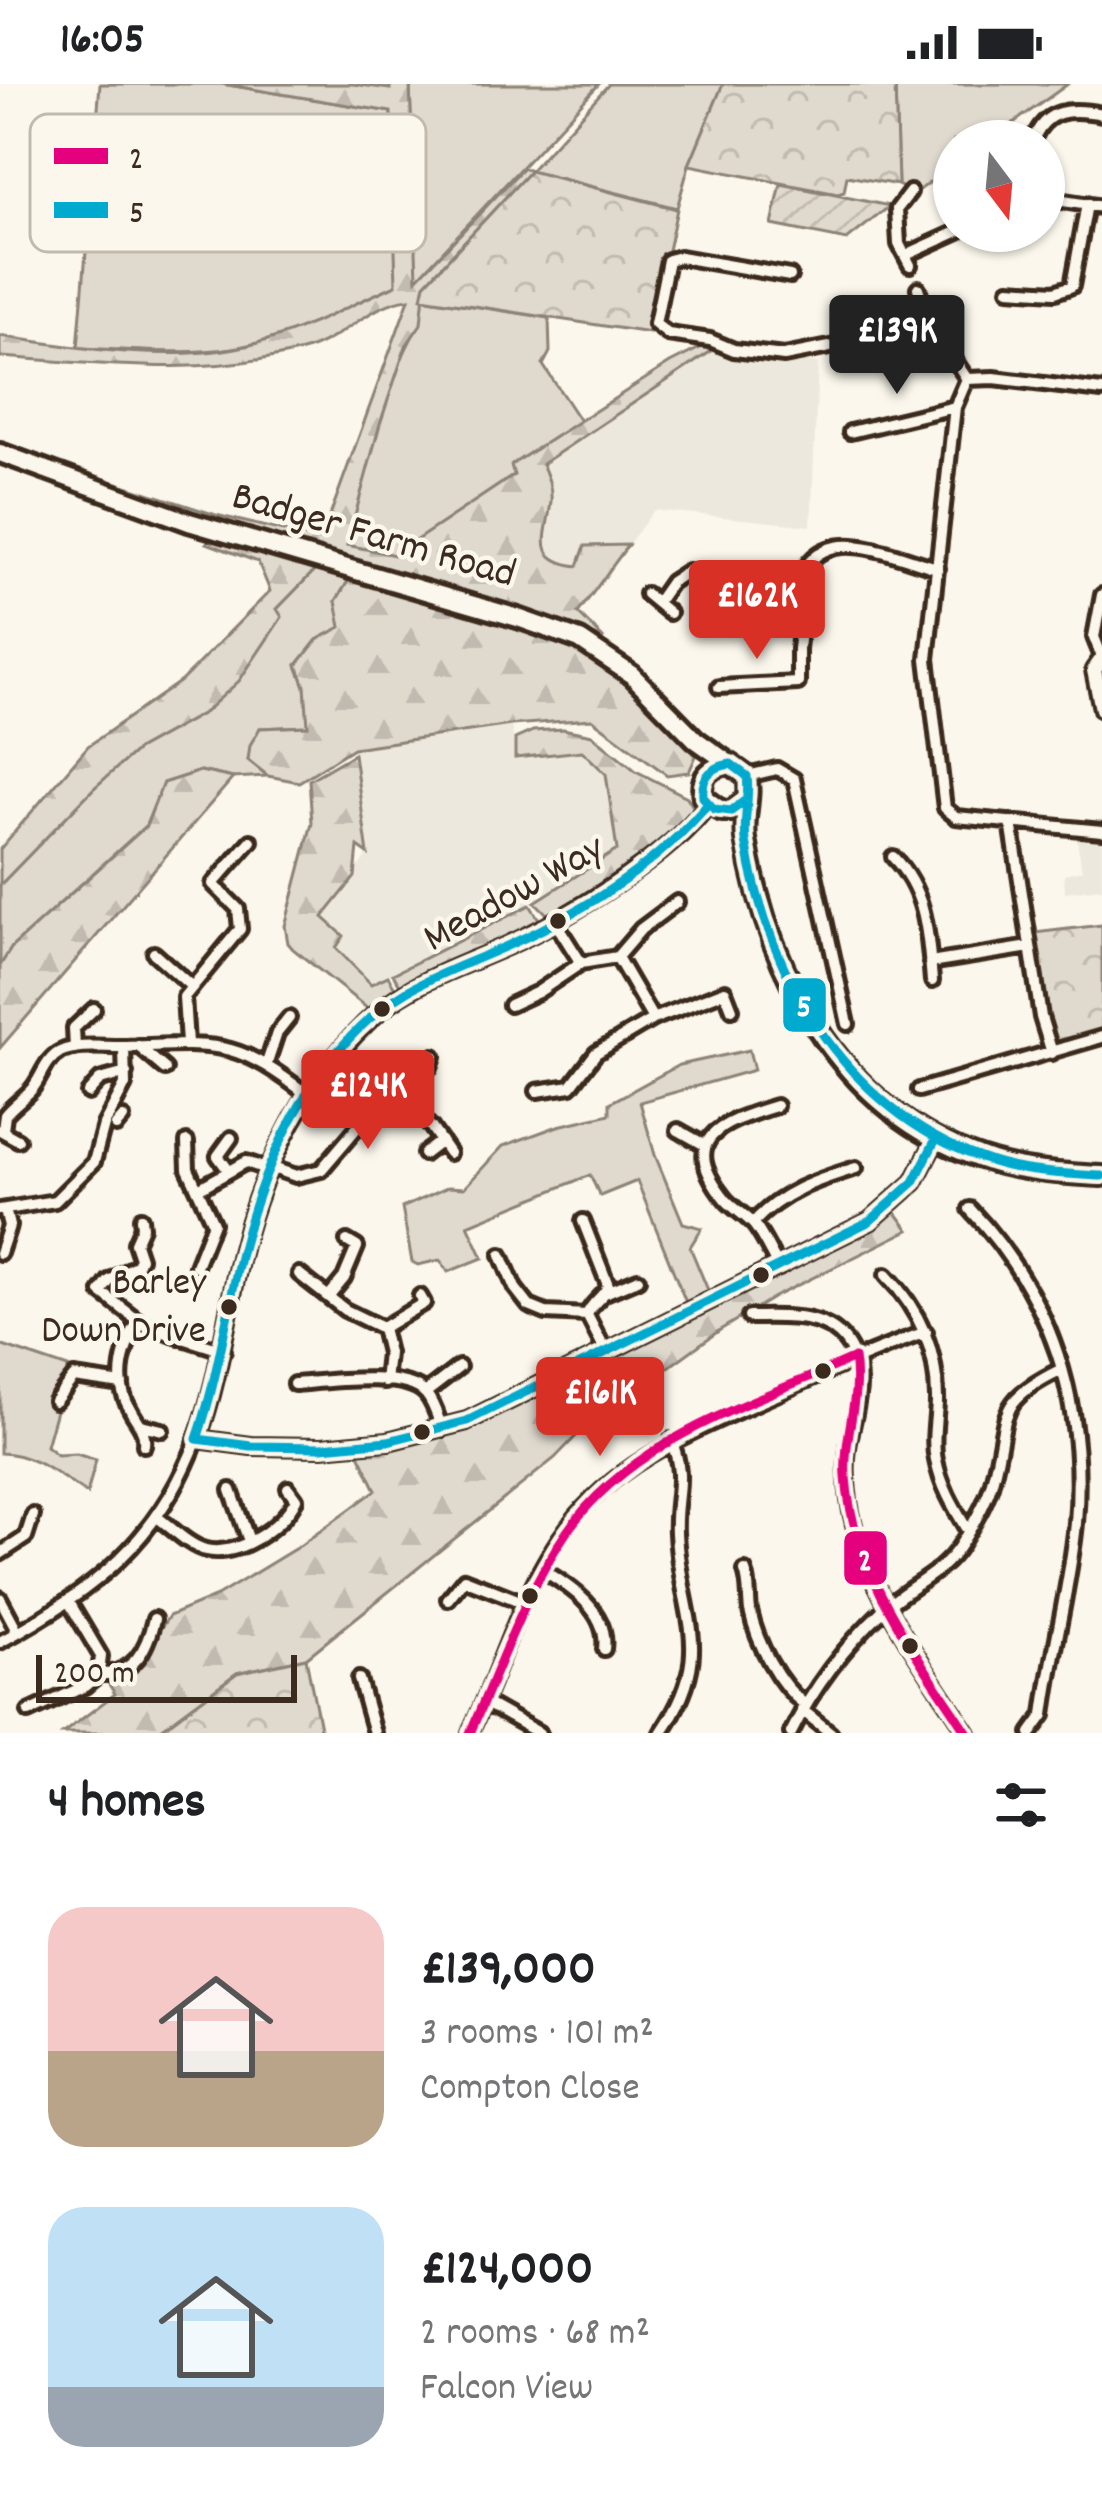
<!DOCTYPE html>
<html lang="en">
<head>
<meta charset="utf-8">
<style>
	body { margin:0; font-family:Dekko,sans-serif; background:#f2f2f2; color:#202124; height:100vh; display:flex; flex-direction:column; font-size:45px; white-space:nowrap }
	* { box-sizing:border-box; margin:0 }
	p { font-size:39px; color:#757577 }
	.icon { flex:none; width:66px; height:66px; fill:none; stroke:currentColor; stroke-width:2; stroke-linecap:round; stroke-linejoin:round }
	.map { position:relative; height:1649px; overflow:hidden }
	.sheet { display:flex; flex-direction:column; background:#fff; flex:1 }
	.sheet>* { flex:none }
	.needle { width:78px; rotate:164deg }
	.fabs { position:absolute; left:933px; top:36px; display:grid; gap:24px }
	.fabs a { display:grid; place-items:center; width:132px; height:132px; border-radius:50%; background:#fff; box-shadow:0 3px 9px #0004; font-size:60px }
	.scale { position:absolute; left:36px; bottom:30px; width:261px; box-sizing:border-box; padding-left:12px; border:6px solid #3b2a1e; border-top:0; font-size:33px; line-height:42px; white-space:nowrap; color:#3b2a1e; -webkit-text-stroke:9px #fbf7ec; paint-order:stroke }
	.price { position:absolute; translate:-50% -102px; padding:0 27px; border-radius:12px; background:#d93025; color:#fff; font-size:39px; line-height:78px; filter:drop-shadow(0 3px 6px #0008) }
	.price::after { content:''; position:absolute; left:50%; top:72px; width:36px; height:27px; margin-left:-18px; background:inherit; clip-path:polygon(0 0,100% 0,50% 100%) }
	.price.active { background:#222; color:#fff }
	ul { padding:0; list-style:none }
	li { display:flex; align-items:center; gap:36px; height:300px; padding:0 48px }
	li span { display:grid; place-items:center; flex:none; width:336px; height:240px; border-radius:36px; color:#555 }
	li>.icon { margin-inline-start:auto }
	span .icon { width:144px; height:144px; fill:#fffc; stroke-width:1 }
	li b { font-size:51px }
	h2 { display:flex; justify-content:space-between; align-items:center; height:144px; padding:0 48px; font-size:51px }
	.status { display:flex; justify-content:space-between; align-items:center; height:84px; padding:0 60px; background:#fff; direction:ltr }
	.status svg { height:33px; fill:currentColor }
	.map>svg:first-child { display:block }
	.built { fill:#ede8dd }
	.grass { fill:#dfd9ce; stroke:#8d8276; stroke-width:3 }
	.forest { fill:url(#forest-firs); stroke:#8d8276; stroke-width:3 }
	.park { fill:url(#park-crowns); stroke:#8d8276; stroke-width:3 }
	.garden { fill:url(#garden-furrows); stroke:#8d8276; stroke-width:3 }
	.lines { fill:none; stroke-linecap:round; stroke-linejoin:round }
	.minor-casing { stroke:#3b2a1e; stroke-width:20 }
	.tertiary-casing { stroke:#3b2a1e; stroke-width:22 }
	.primary-casing { stroke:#3b2a1e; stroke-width:26 }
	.minor { stroke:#fbf7ec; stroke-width:10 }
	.tertiary { stroke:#fbf7ec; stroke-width:14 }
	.primary { stroke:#fbf7ec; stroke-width:16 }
	.bus-1-casing { stroke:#fbf7ec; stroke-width:18 }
	.bus-2-casing { stroke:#fbf7ec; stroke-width:18 }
	.bus-1 { stroke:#e5007d; stroke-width:9 }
	.bus-2 { stroke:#00a9ce; stroke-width:9 }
	.bus-dot { fill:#3b2a1e; stroke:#fbf7ec; stroke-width:4.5 }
	.labels { text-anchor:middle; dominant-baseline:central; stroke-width:9; stroke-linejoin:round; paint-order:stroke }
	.bus-label { font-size:39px; fill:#3b2a1e; stroke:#fbf7ec; text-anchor:end }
	.street-label { font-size:42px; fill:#3b2a1e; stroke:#fbf7ec }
	.key { fill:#fbf7ec; stroke:#c1baae; stroke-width:3 }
	.key-label { font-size:33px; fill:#3b2a1e }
	.line-badge { stroke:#fbf7ec; stroke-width:4.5 }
	.badge-label { font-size:33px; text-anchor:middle; font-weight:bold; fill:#fff }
</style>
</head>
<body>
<div class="status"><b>16:05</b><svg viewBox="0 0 49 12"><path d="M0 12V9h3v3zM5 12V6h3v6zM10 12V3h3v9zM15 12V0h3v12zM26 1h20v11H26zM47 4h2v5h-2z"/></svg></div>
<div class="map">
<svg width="1102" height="1649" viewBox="0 0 1102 1649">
	<defs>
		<pattern id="forest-firs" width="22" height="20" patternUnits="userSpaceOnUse" patternTransform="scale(3)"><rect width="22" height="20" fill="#dfd9ce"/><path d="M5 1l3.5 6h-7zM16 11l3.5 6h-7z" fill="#c0bab0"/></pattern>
		<pattern id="park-crowns" width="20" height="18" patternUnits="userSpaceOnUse" patternTransform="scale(3)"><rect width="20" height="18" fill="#dfd9ce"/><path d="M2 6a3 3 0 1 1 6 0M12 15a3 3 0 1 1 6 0" fill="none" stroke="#c0bab0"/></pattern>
		<pattern id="garden-furrows" width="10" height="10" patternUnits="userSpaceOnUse" patternTransform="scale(3)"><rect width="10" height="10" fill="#dfd9ce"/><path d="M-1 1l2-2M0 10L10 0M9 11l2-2" fill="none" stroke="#c0bab0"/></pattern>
	</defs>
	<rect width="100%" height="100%" fill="#fbf7ec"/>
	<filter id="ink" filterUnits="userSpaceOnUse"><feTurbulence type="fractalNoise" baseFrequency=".00833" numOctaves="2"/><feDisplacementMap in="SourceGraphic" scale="24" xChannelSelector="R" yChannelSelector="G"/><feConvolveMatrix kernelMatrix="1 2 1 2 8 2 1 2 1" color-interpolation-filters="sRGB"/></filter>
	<g filter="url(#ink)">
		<!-- built -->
		<path class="built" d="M710,268L818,279L811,442L654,426L578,529L405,474Z
			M511,641L516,674L582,667L606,689L617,767L535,818L371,900L336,864L323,834L368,770L353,664Z
			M1076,750L1102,753V804L1065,808L1064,790L1082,786Z"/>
		<!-- grass -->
		<path class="grass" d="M100,0H222L391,28L397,201C346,223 293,254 239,263C187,272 131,266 78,264Z
			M410,0H599L416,196V188Z
			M609,0H723L689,81L677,124L530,87Z
			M895,0H1068L988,57H954V81L914,110L898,101Z
			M422,214L549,234L550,268L543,281L580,337L512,381L515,391L394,471L346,461C357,400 379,341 399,282C409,253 421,246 422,214Z
			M317,484L350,494L336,517L342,543L317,556L297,581L305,602L309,642L260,644L248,676L268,692L233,694L200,687L163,699L146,741L12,863L0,882V801L93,705L137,666L205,628L277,525Z
			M749,966L754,986L640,1018L655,1071L683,1139L702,1144L690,1163L710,1211L687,1221L637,1097L600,1112L590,1091L468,1141L483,1174L448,1188L440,1176L418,1181L412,1178L402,1124L448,1103L464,1104L503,1062L558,1042L610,1030V1019L679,981Z
			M0,1261L68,1284L46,1362L57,1371L76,1370L96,1376L87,1410C61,1393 33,1369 0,1369Z"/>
		<!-- forest -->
		<path class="forest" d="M222,0H353L390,5V0H410L417,195L523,84L530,87L425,200L421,240L406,262L380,340L347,461L394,471L514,391L511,381L670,279L708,260L710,268L542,380C548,393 552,403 551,417C548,451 530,476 578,482L585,462L628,461L578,529L604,555L542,533L252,453L85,394L86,389L216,431L321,456L409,215C370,219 341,257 302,267C200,293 104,280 0,273V252C81,265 188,282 268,256C312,243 354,219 396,201L391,28Z
			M212,453L317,484L277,525L282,533L239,597L205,628L137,666L93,705L0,801V765L88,662L181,597L270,507L258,478L207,459Z
			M350,494L563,560L607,581L654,621L696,672L689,688L667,691L592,635L511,641L353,664L299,698L268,692L248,676L250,661L260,644L308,642L305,602L297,581L317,556L341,543L336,517Z
			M563,645L592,651L636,687L687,713L695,726C663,768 597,811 549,832L535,818L617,766L606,690L582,667L515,674V655L533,647Z
			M354,670L368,770L358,763L355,793L323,833L344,852L336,864L371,900L388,892L398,909L368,925L293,865L288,859L285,842L312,739L309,696Z
			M200,687L233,694L0,964V882L12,863L146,742L163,699Z
			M530,821L542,840L403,905L393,890Z
			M894,1126L909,1146L774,1213L720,1246L583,1345L555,1374L306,1574L237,1589L156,1649H63L115,1610L105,1594L137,1579L169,1532L217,1512L301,1461L376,1406L358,1368L397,1363L477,1340L823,1170Z"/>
		<!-- park -->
		<path class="park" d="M723,0H895L898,101L847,92L844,108L838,110L689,81Z
			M530,87L677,125L650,249L422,214L425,200Z
			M1102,841V951L1063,962C1041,947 1039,877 1034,849Z
			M306,1574L321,1649H156L237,1589Z"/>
		<!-- garden -->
		<path class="garden" d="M781,100L890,122L847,156L772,141Z"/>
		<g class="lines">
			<defs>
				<path id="minor" d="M1033,57C1045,24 1071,24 1102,30
					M1044,114L1102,123
					M906,171L959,147
					M910,181L899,160L897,125L910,108
					M790,192L680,173L668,176L655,240L668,250L710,256L734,266L784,272L916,246L934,252
					M918,204L934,252L940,254L967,295L955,323L927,575L945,724L956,733L1102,747
					M1009,205L1055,208L1072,202L1087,120
					M967,295L994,294L1102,307
					M850,348L955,323
					M646,510L669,529
					M1102,511L1094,553L1102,573
					M657,518L671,498L688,487L805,501
					M719,603L798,599V565L807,482C834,440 900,475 938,484
					M747,692L777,685L794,695L848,940
					M1011,738L1041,933L1052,969
					M893,773C927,808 928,850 932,897
					M554,836L581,879
					M154,869L191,902
					M617,873L653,935
					M930,879L1030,863
					M510,921L538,908L581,879L617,873L641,845L677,818
					M187,959L184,913L240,845L238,825L213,800L251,757
					M138,962L165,985
					M75,964L74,944L94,925
					M267,979L277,949L289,934
					M919,1006L1102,953
					M537,1007L571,1002L596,969L653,935L725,907L732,925
					M88,1009L100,996L126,989
					M398,1010L431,1043L449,1069
					M776,1022C720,1039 676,1055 726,1116C735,1126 747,1132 755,1142C764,1154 771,1170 779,1184
					M116,1042L123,1034
					M0,1046L18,1056
					M3,1046L5,1031C13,1021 24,1014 32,1005C42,993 45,976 60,968C80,959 105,964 126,963C217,960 233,953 309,1012
					M678,1046L703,1060
					M187,1058L188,1085L213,1139L196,1182
					M424,1070L441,1057
					M270,1083L296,1092L321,1086L361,1039L430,983L434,972
					M229,1087L218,1072L231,1054
					M198,1105L246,1078L269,1086
					M970,1125C1052,1212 1086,1320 1076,1439C1070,1503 1052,1567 1044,1631L1031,1649
					M0,1126L55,1117L94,1078L104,1041L125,1001L124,963
					M141,1134L142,1143L135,1159L140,1174L137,1181L109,1197L101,1208L145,1242L224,1267
					M583,1137L608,1201C606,1212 592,1217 587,1231
					M753,1139C781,1108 817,1096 856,1084
					M0,1169L9,1142L5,1126
					M501,1171L515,1204L529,1222L546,1229L587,1231L607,1270
					M299,1190L345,1226L382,1244L388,1269L385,1298
					M886,1191C920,1226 938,1269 937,1319C936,1337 932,1358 936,1376C941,1402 953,1422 966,1444
					M605,1209L638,1195
					M330,1211L344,1194L357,1163L347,1157
					M749,1233C784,1233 830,1228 850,1264C869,1296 853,1330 848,1364C845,1385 847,1407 851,1428C868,1510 923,1580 968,1649
					M138,1238C123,1265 113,1297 130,1325C137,1339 146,1345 144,1361
					M382,1244L424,1219L420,1212
					M294,1300C323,1298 405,1286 426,1310C434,1319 438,1334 442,1345
					M425,1309L459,1283
					M55,1317L74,1293L122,1300
					M141,1341L162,1346
					M231,1406L249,1457
					M157,1433C171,1443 189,1462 206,1466C238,1473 283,1443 296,1415L288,1404
					M0,1470L26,1453L33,1431
					M543,1486C571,1503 609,1528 604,1565
					M745,1487C750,1500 748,1513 750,1527C757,1559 778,1600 804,1620
					M0,1514L18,1548
					M448,1515L464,1495L525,1519
					M0,1558C93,1508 159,1456 197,1355
					M99,1590C134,1592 147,1565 154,1535
					M359,1595L374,1649
					M484,1618L539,1649
					M802,1626L831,1649
					M29,1628L85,1602L99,1590L101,1572L69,1518
					M470,1649C502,1581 522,1503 568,1443C619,1375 691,1349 765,1315C818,1291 871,1268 926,1248
					M661,1649C718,1566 680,1533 676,1449C674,1411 687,1395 671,1356
					M791,1649C814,1602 846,1561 884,1525C909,1502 943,1490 961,1460C973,1440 988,1417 993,1394C1010,1330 993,1319 1060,1286"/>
				<path id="tertiary" d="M1102,575L1094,586L1102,625
					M708,720C672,771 566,835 509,861C465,881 416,896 379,927C310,987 262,1081 241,1169C226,1232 220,1294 197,1355L251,1362L322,1363L388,1357L467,1337L870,1137L914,1098L936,1055"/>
				<path id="primary" d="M0,369L189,438L518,534L580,556L632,591L696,656L747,692C752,712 743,734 746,755C768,896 849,1037 993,1078C1029,1088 1066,1090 1102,1092
					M731,680C710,682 699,692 703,713L722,727H731L746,716"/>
			</defs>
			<!-- minor casing -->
			<use href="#minor" class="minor-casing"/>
			<!-- tertiary casing -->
			<use href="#tertiary" class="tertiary-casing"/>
			<!-- primary casing -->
			<use href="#primary" class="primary-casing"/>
			<!-- minor -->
			<use href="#minor" class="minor"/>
			<!-- tertiary -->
			<use href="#tertiary" class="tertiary"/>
			<!-- primary -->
			<use href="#primary" class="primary"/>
			<defs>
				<path id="bus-1" d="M854,1274C861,1315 843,1352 846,1393C853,1490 917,1571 968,1649
					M470,1649C500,1582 524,1510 566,1449C632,1354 753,1319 854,1274"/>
				<path id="bus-2" d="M746,716L731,727L714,725L703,713C701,692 711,683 731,680L747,692C750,714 743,735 746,757C768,898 852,1032 992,1078C1027,1089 1066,1090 1102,1092
					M708,720C656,782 582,828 509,861C476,876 441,888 409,906C319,959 265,1071 241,1169C226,1231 218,1294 197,1355L251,1362L322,1363L388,1357L467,1337L870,1137L914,1098L936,1055"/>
			</defs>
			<!-- bus-1 casing -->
			<use href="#bus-1" class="bus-1-casing"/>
			<!-- bus-2 casing -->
			<use href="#bus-2" class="bus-2-casing"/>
			<!-- bus-1 -->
			<use href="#bus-1" class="bus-1"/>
			<!-- bus-2 -->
			<use href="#bus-2" class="bus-2"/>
		</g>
	</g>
	<!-- markers -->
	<g class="bus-dot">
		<circle cx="558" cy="837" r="10"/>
		<circle cx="382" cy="925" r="10"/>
		<circle cx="761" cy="1191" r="10"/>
		<circle cx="229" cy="1223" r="10"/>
		<circle cx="823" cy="1287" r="10"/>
		<circle cx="422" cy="1348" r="10"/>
		<circle cx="530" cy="1512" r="10"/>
		<circle cx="910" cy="1562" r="10"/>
	</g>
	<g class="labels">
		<!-- bus labels -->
		<g class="bus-label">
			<text x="206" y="1201">Barley<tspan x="206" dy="48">Down Drive</tspan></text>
		</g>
		<!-- street labels -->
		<g class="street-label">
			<text transform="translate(373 454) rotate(16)">Badger Farm Road</text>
			<text transform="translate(515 812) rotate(-29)">Meadow Way</text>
		</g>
	</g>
	<!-- legend -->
	<rect x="30" y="30" width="396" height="138" rx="18" class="key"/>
	<rect x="54" y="64" width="54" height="16" fill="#e5007d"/>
	<rect x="54" y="118" width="54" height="16" fill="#00a9ce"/>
	<g class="key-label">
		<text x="129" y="84">2</text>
		<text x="129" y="138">5</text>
	</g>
	<g class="line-badge">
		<rect x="781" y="892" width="47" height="58" rx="12" fill="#00a9ce"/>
		<rect x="842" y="1445" width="47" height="58" rx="12" fill="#e5007d"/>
	</g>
	<g class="badge-label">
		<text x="804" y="932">5</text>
		<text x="865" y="1486">2</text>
	</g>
</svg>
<div class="fabs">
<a><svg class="needle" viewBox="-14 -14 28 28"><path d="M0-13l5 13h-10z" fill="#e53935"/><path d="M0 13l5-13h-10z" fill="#757577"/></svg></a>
</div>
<div class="scale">200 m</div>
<b class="price active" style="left:897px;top:313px">£139K</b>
<b class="price" style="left:757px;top:578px">£162K</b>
<b class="price" style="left:368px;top:1068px">£124K</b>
<b class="price" style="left:600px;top:1375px">£161K</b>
</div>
<section class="sheet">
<h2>4 homes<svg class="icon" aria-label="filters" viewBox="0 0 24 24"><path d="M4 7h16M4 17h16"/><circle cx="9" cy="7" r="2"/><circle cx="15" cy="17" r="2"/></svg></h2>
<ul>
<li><span style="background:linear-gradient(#f6c9c9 60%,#b9a48a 0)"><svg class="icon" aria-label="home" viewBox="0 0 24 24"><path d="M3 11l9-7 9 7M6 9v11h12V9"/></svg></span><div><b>£139,000</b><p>3 rooms · 101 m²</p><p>Compton Close</p></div></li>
<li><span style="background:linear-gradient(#bfe0f5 75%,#9aa5b1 0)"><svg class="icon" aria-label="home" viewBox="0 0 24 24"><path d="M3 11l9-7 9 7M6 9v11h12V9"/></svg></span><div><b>£124,000</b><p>2 rooms · 68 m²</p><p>Falcon View</p></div></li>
</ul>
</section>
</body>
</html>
